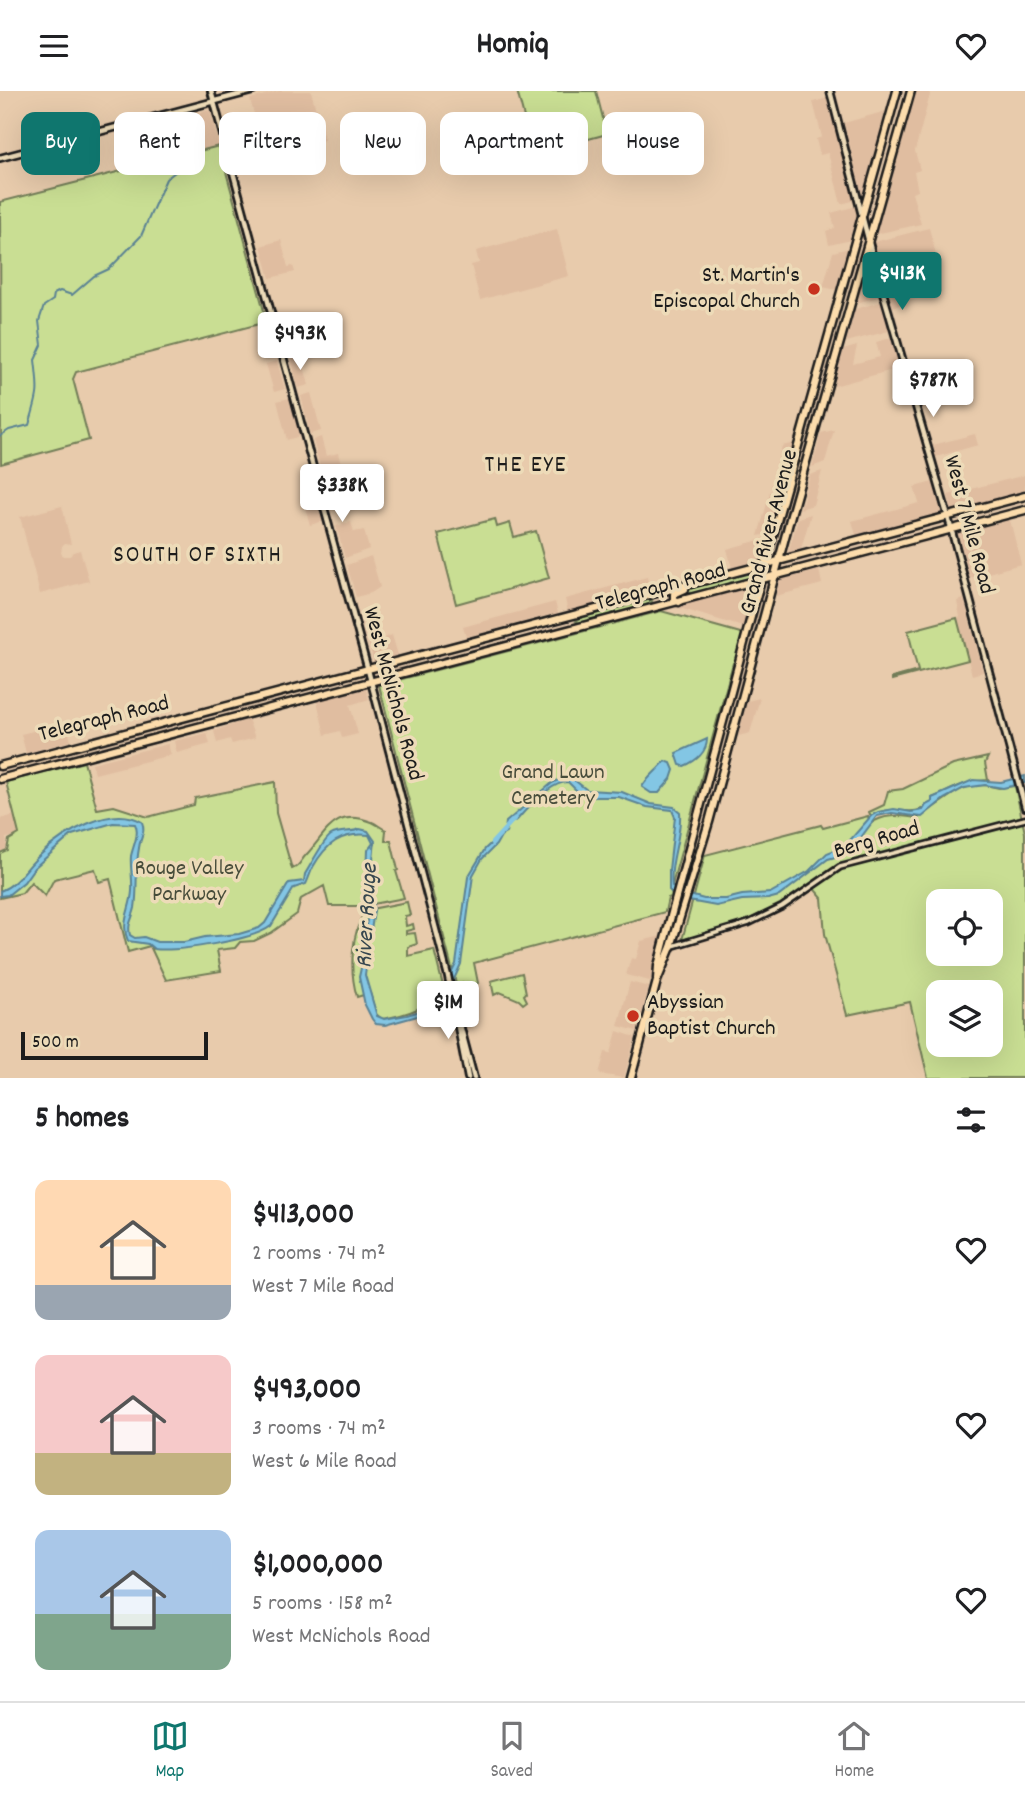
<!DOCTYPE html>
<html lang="en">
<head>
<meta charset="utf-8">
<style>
	body { margin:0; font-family:Dekko,sans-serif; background:#f6f6f6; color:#202124; height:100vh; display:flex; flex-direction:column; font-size:26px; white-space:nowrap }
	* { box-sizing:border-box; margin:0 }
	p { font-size:23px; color:#757577 }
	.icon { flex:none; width:38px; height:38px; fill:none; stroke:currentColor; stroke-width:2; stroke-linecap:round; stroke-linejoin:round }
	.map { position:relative; height:987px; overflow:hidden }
	.drawer { display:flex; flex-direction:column; background:#fff; flex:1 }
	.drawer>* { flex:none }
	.top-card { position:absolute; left:21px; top:21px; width:984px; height:63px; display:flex; gap:14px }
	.controls { position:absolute; left:926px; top:798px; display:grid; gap:14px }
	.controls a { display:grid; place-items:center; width:77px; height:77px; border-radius:14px; background:#fff; box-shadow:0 7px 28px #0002; font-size:35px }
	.scale { position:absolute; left:21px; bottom:18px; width:187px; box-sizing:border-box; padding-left:7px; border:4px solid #1c1c1c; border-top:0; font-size:19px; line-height:24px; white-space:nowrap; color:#1c1c1c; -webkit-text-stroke:5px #eddbb8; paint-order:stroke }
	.price { position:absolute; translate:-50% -60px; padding:0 16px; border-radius:7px; background:#fff; color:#222; font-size:23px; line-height:46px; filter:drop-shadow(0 2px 4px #0008) }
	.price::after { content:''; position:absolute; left:50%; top:42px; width:21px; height:16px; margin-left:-10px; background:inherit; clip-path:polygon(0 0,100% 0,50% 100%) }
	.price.active { background:#0f766e; color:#fff }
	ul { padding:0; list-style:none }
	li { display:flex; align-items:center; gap:21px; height:175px; padding:0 35px }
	li span { display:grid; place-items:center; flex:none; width:196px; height:140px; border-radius:14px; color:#555 }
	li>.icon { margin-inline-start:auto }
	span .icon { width:84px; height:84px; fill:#fffc; stroke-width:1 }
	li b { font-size:30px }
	h2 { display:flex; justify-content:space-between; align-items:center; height:84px; padding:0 35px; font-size:30px }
	.pill { padding:0 24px; border-radius:14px; background:#fff; box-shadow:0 7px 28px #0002; font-size:24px; line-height:63px }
	.pill.active { background:#0f766e; color:#fff }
	header { display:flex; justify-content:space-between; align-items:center; height:91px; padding:0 35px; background:#fff; font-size:32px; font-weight:800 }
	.tabs { display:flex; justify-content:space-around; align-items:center; height:98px; border-top:2px solid #e0e0e0; background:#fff; font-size:19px; color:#757577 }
	.tabs a { display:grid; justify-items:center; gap:4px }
	.tabs .active { color:#0f766e }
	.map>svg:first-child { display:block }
	.built { fill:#e0bda0 }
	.green { fill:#c9de93; stroke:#727d58; stroke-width:2; fill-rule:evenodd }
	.water { fill:#83c6e4; stroke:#5a8294; stroke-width:2 }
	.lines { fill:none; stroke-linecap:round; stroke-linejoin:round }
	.stream { stroke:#5a8294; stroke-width:2 }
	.river { stroke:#83c6e4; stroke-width:4.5 }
	.tertiary-casing { stroke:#1c1c1c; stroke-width:9 }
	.secondary-casing { stroke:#1c1c1c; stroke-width:10 }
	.primary-casing { stroke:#1c1c1c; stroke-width:11 }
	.tertiary { stroke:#eddbb8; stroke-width:3.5 }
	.secondary { stroke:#eddbb8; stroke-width:4.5 }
	.primary { stroke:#fcdcac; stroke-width:6 }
	.poi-dot { fill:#c8321e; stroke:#eddbb8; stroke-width:2.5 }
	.labels { text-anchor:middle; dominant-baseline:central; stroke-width:7; stroke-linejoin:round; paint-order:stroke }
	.poi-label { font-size:23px; fill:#1c1c1c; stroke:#eddbb8; text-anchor:end }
	.street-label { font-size:23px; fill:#1c1c1c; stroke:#eddbb8 }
	.park-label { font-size:23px; fill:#474c3a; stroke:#eddbb8 }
	.neighbourhood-label { font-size:24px; letter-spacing:2px; fill:#1c1c1c; stroke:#eddbb8 }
	.water-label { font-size:24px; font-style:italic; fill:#36464e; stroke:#eddbb8 }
</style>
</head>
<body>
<header><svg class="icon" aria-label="menu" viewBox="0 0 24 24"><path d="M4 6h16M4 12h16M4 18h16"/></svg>Homiq<svg class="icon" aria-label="heart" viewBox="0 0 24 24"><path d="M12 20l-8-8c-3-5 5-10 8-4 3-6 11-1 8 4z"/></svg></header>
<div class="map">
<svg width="1025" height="987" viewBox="0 0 1025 987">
	<rect width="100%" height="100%" fill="#e8cbac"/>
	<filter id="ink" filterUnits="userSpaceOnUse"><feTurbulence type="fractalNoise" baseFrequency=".0143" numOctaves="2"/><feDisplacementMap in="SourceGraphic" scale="14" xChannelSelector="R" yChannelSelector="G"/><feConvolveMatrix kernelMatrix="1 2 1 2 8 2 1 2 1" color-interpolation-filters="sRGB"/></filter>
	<g filter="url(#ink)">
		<!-- built -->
		<path class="built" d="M280,0H311L324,49L265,64L250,8Z
			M916,0H931L915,60L920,79L914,81L918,100L912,102L921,133L876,143Z
			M828,7L856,109L841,113L828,62L820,64L816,48L822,46L813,11Z
			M210,19L219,55L203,59L193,23Z
			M886,20L863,108L844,32Z
			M857,115L858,122L851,149L829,154L826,140L835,137L831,122Z
			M929,137L938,171L898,181L906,212L893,216L874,151Z
			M557,138L569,185L480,209L471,174L479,172L476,160Z
			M281,149L288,176L293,175L295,181L270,187L261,155Z
			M849,157L837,199L823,196L833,161Z
			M869,171L878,206L857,212Z
			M881,211L889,240L846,251L855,218Z
			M293,229L300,257L289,260L281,232Z
			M268,236L275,264L265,267L257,238Z
			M891,247L900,277L834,295L843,259L857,255L853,273L880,266L876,251Z
			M301,265L309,294L298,297L291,268Z
			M277,270L285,298L274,301L266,273Z
			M311,302L321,340L310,343L301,305Z
			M290,307L300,345L287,349L277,310Z
			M834,339L825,371L812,376L821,342Z
			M975,343L978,354L936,366L933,354Z
			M321,346L326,365L338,362L343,382L323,387L313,349Z
			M799,351L787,392L771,396L782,355Z
			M822,380L813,414L800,418L810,384Z
			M1025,384V401L952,420L948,404Z
			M933,391L941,422L856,444L852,430L919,412L914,396Z
			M786,397L773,442L758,445L770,401Z
			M315,398L324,430L310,434L301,402Z
			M62,415L71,453L65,452L62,455L61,462L63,465H70L73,461L80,459L89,490L40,503L20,426Z
			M811,423L801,458L788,462L798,427Z
			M1010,429L1021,473L970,487L958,442Z
			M351,431L354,441L364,439L369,458L345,467L336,435Z
			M767,447L762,468L732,477L727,458Z
			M371,465L380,496L371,502L356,506L347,474Z
			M819,479L822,493L776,505L780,489Z
			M647,486L650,499L568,521L565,508Z
			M754,494L743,536L676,516V515Z
			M964,508L983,581L972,584L957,527L960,526L957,510Z
			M555,511L558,522L466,546L463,536Z
			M392,544L398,564L374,571L369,553Z
			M366,598L369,608L350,614L358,643L342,647L340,640L325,644L317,610Z
			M760,607L750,642L738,645L747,610Z
			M248,628L255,647L232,653L230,648L217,652L214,640Z
			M66,632L71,650L26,662L21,643Z
			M207,642L210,653L177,662L174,650Z
			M168,653L171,664L95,683L92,672Z
			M15,724L19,744L6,747L7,755L5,759L0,760V728Z
			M661,845L650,890L626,884L631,867L636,868L641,850Z
			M630,891L649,896L637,940L618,935Z
			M617,940L635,946L624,987L599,983L605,961L611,962Z"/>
		<!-- green -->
		<path class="green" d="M517,0H596L607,43L555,57L559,74L538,79Z
			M219,55L267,231L76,281L73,288L89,349L1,373L0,111Z
			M495,428L497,436L510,432L514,446L536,440L549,487L456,513L438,443Z
			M759,478L758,486L676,507V503L678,501Z
			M648,508L652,510L649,513L580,533L576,530L581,527Z
			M661,520L744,543L736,572H733L673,790L671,806L668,807L665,821L474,872L478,892L462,901V893L458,896L456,893L379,594Z
			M957,527L968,569L892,589V587L918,580L908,540Z
			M988,666L985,672L988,689C966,689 952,699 932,707V711C911,731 896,710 871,725L869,721L884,714L888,700L903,698L953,674Z
			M84,671L97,718L114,715L148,726L194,714L195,707L275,691L276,722L292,778C300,776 300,770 306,764C327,742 334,716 372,731C377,733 381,737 386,739L385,750H391L398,779L396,780L404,807L363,815H329L324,795L301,808L297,823L271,842L254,850L240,851L235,857L217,859L221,880L166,889L150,855L128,861L110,788L99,791L95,778L54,788L45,805L31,791L22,802L0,807V762L7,759L9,749L19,743L6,691Z
			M985,694L999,697L1015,695L1025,742V987H928L910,911L847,924L825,843L822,807L811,794C772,824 728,837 682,849L705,764L821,734L823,737L868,725L870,733C885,722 900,725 918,727L959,699L971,695ZM938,810H990V863H938ZM938,901H990V954H938Z
			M407,811L410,824L405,825L406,835L413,833L414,838L406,840V843L415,842L417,853L408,856V865L434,859L444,899C422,918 411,923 382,928L376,923L370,902L357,906C349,880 351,841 366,819Z
			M522,882L526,902L524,904L527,910L523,913L519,909L500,901L494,904L491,890Z"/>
		<!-- water -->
		<path class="water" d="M707,648C707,661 696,670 684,675L680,674L676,662Z
			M665,670L671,672L674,679L671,688L659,702H651L642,696C645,689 659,678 665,670Z
			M568,684L587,699L622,701L651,713L674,716L680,721C682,746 669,770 672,795L679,801L704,808H726L742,804L770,802L809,780L827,762L845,755L871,725L878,721L894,718L911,721L923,719L926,714L932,711V707L973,689L1001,691L1025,685V692L1003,697L985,694L964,697L944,708L922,726L892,722L877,725L853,757L839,765L828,768L779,805L768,808L742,809L716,815L678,808L669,799V779L675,726L672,719L647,716L619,706H588L577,700L568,691C550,691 528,716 517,729C509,732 507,733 506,742L501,745L496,754L482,768L473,784L461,873L445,908L421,924L385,934L376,933L372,928L365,914L359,886L361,877L360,859L368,825L366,811L368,759L373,752L369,744C341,741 326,753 313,776C310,782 309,787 306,793L294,797L271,835C254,849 177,861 154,858L148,853L128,850C120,832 131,818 132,800C133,788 130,776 131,765C133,755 140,742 135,733L113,732L72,744L34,777L24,791L8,804L0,805V800C18,793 26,776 40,764C62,743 112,712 142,731C146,742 140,747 139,757C135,777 138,797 135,817C133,827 127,833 130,844L135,847L144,846L157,851H184L205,846L239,843L259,837L265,832L289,792L304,790L305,783C311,774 323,749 331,744C340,739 351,742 360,738L368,740L375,750L371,786L374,820L370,846L364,858L367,870L365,884L377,925L384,928L407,924L423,919L440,905L456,873L468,786L485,758L505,739L506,731L552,692Z"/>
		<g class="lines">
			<!-- stream -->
			<path class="stream" d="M0,345L9,339L29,334C39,302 39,301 35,269L42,254L39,230L44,215L53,209L54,203L60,200L72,204L94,185L109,178L141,145L166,88L184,74"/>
			<!-- river -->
			<path class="river" d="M492,752L514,728"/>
			<defs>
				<path id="tertiary" d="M673,855L749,832L782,816L840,776L1025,728"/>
				<path id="secondary" d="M211,0L368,579L448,885L468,987
					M830,0L873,167L948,426L1025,716
					M0,67L253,0
					M455,915L474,987"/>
				<path id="primary" d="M679,511L674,508V503L685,498
					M0,675L1025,405
					M0,688L1025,419
					M657,888L658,875L670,829L767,466L897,0
					M631,987L657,890L671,856L709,731L791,424L911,0"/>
			</defs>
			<!-- tertiary casing -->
			<use href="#tertiary" class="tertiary-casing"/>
			<!-- secondary casing -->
			<use href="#secondary" class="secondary-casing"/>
			<!-- primary casing -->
			<use href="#primary" class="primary-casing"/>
			<!-- tertiary -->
			<use href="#tertiary" class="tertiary"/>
			<!-- secondary -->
			<use href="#secondary" class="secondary"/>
			<!-- primary -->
			<use href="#primary" class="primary"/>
		</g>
	</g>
	<!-- markers -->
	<g class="poi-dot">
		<circle cx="814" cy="198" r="7"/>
		<circle cx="633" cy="925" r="7"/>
	</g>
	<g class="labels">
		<!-- poi labels -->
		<g class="poi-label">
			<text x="800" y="185">St. Martin's<tspan x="800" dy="26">Episcopal Church</tspan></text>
			<text x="647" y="912" text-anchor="start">Abyssian<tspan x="647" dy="26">Baptist Church</tspan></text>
		</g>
		<!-- street labels -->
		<g class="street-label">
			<text transform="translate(968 434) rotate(75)">West 7 Mile Road</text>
			<text transform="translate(770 441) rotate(-75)">Grand River Avenue</text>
			<text transform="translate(661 497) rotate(-15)">Telegraph Road</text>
			<text transform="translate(392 603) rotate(75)">West McNichols Road</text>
			<text transform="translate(104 629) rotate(-14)">Telegraph Road</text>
			<text transform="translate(877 750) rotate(-16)">Berg Road</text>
		</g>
		<!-- park labels -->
		<g class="park-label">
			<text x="553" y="682">Grand Lawn<tspan x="553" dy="26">Cemetery</tspan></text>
			<text x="189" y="778">Rouge Valley<tspan x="189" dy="26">Parkway</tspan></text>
		</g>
		<!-- neighbourhood labels -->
		<g class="neighbourhood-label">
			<text x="526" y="375">THE EYE</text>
			<text x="198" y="465">SOUTH OF SIXTH</text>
		</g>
		<!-- water labels -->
		<g class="water-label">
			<text transform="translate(368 825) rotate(-87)">River Rouge</text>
		</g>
	</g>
</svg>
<div class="controls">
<a><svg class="icon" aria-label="locate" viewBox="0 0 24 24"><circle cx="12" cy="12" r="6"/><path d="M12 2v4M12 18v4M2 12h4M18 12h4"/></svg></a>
<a><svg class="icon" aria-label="layers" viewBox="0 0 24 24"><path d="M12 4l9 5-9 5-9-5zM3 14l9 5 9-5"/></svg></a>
</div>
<div class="scale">500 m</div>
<b class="price active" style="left:902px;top:221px">$413K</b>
<b class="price" style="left:300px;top:281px">$493K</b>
<b class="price" style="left:933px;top:328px">$787K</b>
<b class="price" style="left:342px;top:433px">$338K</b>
<b class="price" style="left:448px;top:950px">$1M</b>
<div class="top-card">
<a class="pill active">Buy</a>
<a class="pill">Rent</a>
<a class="pill">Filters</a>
<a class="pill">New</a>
<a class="pill">Apartment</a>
<a class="pill">House</a>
</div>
</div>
<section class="drawer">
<h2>5 homes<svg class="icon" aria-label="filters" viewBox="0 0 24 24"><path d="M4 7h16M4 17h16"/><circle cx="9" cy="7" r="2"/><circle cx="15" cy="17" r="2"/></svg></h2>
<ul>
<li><span style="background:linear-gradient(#ffd9b3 75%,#9aa5b1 0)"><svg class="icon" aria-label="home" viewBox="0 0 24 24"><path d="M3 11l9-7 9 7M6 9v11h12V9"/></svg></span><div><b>$413,000</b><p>2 rooms · 74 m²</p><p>West 7 Mile Road</p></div><svg class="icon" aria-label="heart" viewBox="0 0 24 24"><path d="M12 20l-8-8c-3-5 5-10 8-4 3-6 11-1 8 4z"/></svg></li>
<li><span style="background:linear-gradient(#f6c9c9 70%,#c2b280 0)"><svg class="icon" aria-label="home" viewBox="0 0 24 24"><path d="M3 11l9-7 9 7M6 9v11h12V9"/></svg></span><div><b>$493,000</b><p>3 rooms · 74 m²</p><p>West 6 Mile Road</p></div><svg class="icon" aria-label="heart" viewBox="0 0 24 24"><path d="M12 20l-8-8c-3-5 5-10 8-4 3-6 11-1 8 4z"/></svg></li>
<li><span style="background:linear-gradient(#a9c7e8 60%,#7fa58c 0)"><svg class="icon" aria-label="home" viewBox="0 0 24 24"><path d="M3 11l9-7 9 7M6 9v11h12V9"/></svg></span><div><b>$1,000,000</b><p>5 rooms · 158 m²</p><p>West McNichols Road</p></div><svg class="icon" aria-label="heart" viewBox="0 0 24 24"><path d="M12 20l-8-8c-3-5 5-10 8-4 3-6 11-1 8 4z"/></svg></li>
</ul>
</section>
<nav class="tabs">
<a class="active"><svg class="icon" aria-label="map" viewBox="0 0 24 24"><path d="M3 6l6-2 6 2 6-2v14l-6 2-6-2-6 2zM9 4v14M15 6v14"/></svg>Map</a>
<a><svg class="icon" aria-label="saved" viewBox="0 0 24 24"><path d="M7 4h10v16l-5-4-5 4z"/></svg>Saved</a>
<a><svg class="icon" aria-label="home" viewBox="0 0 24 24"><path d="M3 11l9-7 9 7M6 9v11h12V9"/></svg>Home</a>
</nav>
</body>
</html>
